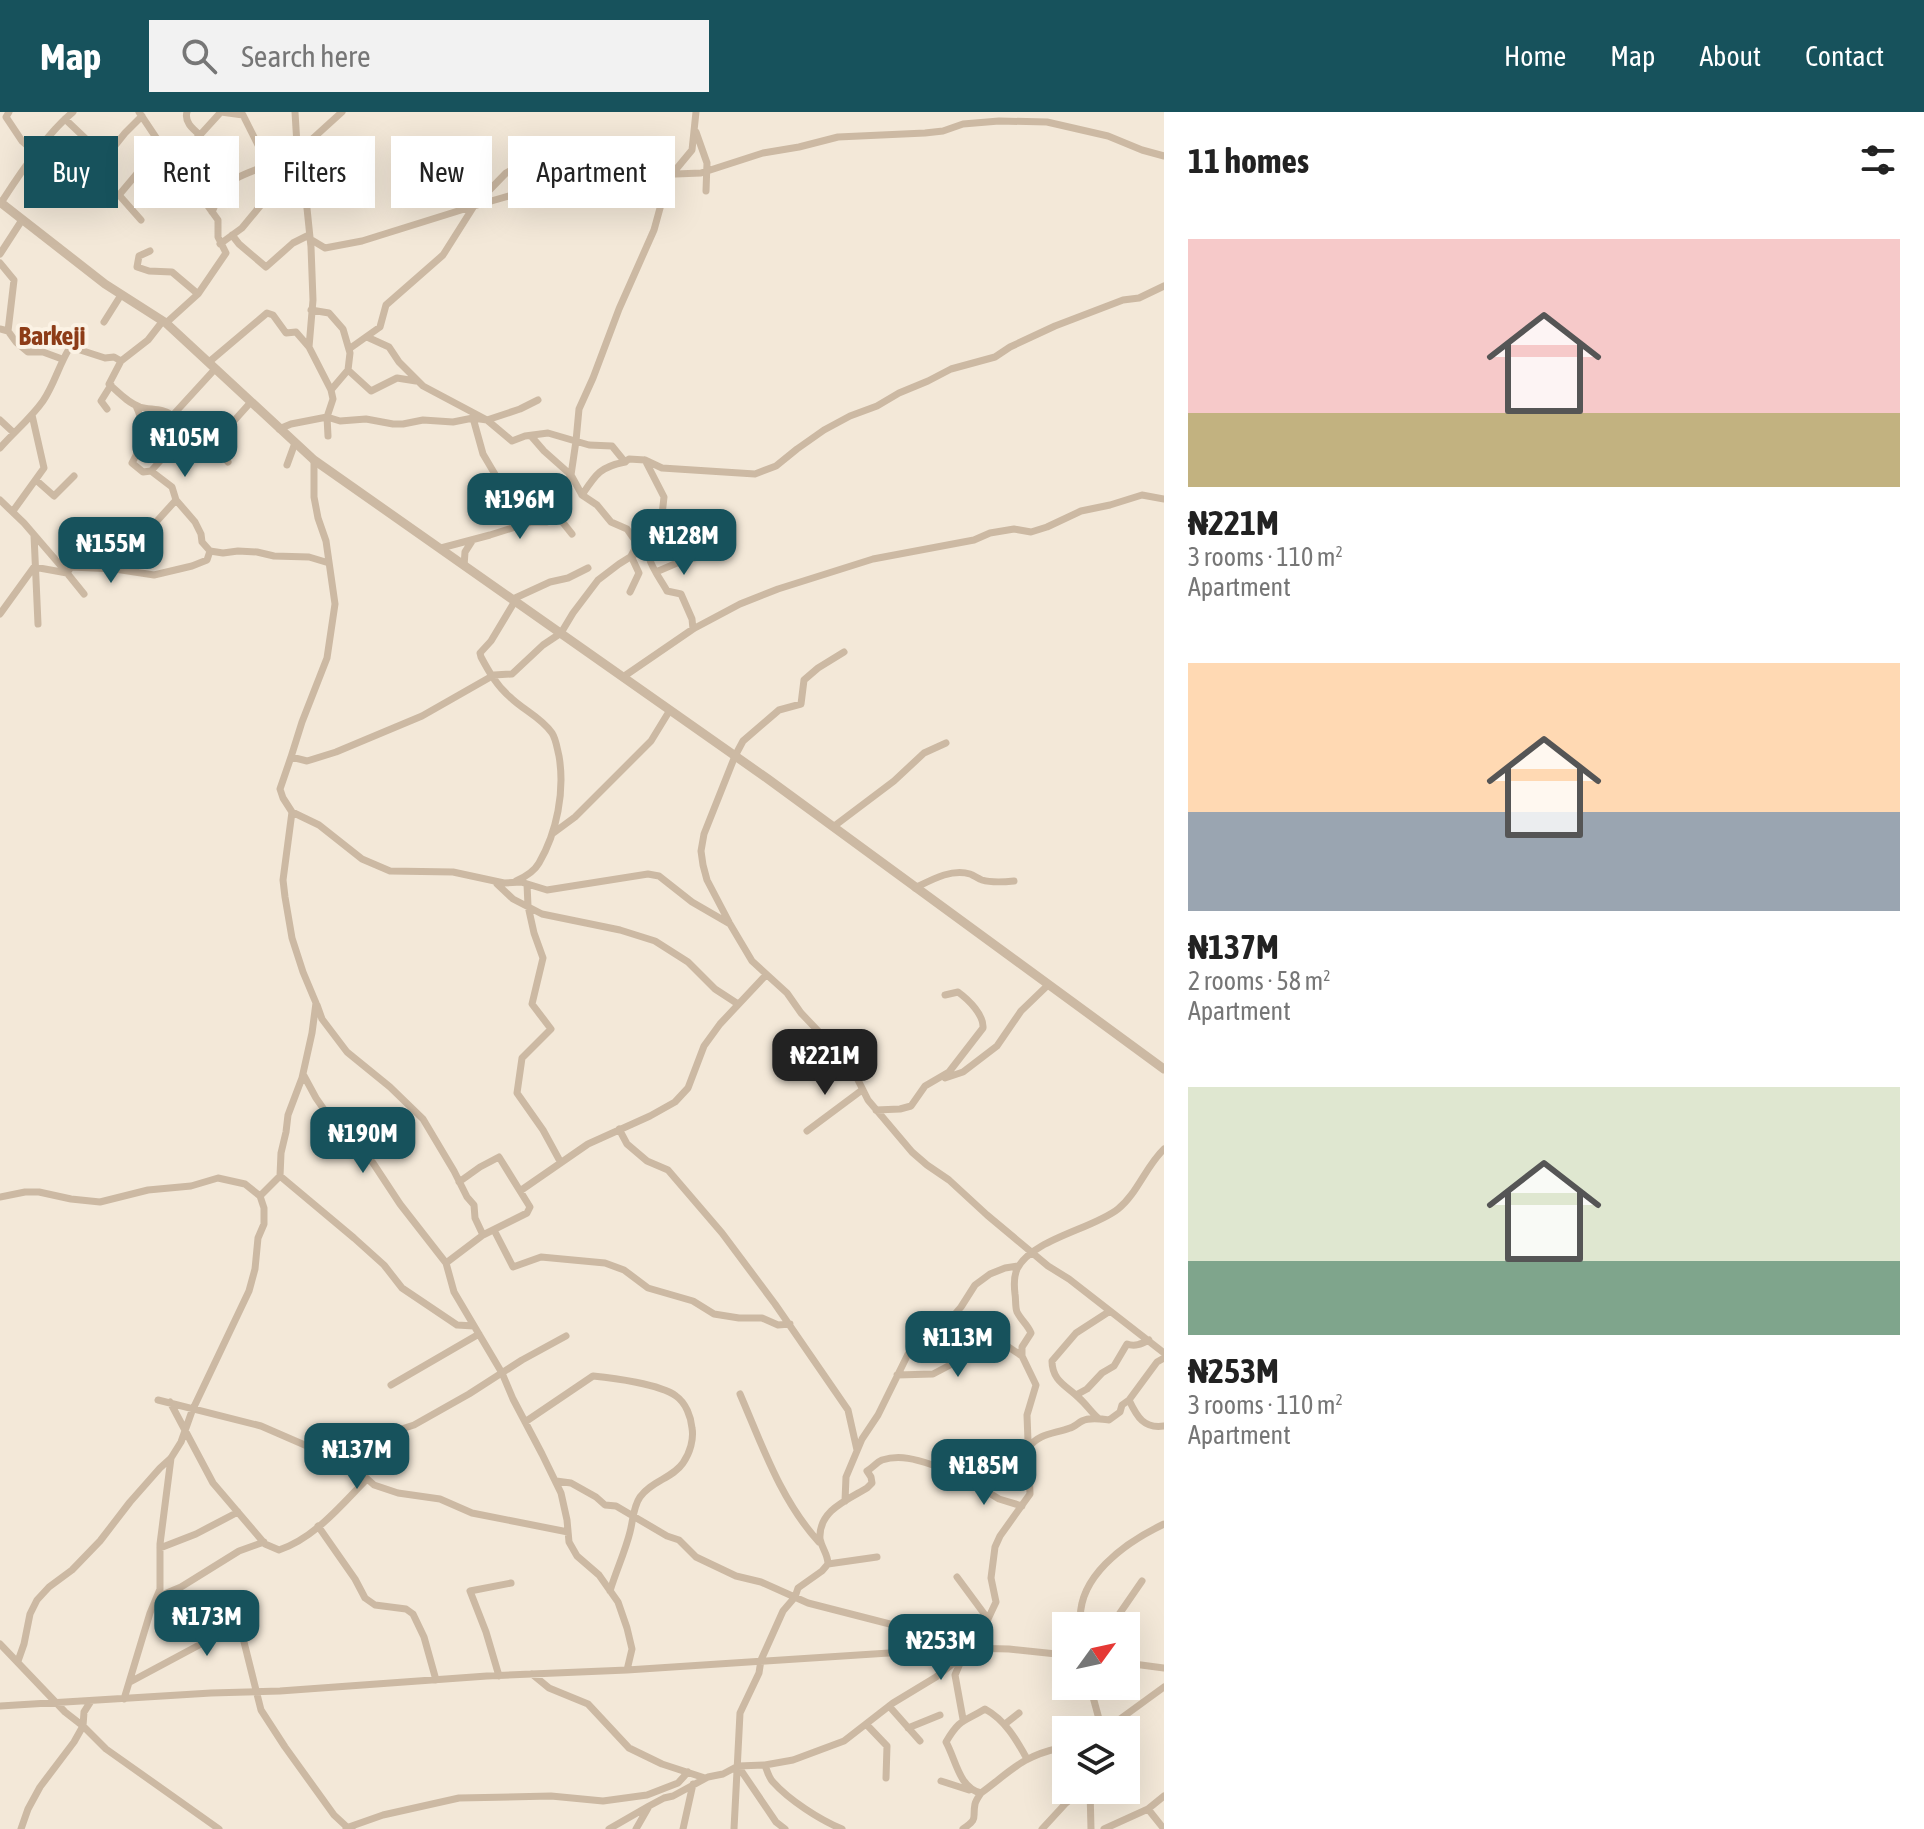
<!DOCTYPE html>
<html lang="en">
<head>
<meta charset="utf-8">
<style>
	body { margin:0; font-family:"Asap Condensed",sans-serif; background:#f2f2f2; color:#222; height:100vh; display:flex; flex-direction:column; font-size:30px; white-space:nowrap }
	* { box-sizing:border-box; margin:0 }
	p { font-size:26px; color:#767676 }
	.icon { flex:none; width:44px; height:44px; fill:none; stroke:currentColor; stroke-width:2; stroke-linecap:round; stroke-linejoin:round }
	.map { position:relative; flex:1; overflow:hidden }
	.drawer { display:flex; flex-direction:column; background:#fff; width:760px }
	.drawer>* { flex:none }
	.top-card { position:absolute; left:24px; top:24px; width:760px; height:72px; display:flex; gap:16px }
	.needle { width:52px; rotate:57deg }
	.buttons { position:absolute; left:1052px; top:1500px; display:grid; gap:16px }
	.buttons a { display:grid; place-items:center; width:88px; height:88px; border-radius:0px; background:#fff; box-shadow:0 8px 32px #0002; font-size:40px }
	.price { position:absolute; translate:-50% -68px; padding:0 18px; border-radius:16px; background:#17525c; color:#fff; font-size:26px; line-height:52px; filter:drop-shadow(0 2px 4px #0008) }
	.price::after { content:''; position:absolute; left:50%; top:48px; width:24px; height:18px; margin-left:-12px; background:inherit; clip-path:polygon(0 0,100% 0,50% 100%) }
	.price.selected { background:#222; color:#fff }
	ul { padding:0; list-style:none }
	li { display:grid; align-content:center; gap:16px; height:424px; padding:0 24px }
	li span { display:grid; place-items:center; height:248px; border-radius:0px; color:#555 }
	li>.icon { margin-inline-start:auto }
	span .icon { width:144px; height:144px; fill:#fffc; stroke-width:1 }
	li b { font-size:34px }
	h2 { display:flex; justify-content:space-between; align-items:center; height:96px; padding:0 24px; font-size:34px }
	.pill { padding:0 28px; border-radius:0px; background:#fff; box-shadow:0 8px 32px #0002; font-size:28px; line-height:72px }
	.pill.selected { background:#17525c; color:#fff }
	header { display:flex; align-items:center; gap:48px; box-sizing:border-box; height:112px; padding:0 40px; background:#17525c; color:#fff }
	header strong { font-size:38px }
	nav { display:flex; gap:44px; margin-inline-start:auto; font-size:28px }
	.search { width:560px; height:72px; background:#f2f2f2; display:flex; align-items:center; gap:20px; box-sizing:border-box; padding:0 28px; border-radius:0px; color:#767676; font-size:30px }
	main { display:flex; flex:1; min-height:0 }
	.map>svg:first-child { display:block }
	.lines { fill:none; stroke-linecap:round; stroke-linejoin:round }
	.minor { stroke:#ccb9a3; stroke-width:7 }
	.tertiary { stroke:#ccb9a3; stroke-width:9 }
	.labels { text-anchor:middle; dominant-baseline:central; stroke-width:8; stroke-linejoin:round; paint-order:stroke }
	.quarter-label { font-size:26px; font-weight:bold; fill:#8d3c17; stroke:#fbf2e4 }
</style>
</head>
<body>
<header>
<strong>Map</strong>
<div class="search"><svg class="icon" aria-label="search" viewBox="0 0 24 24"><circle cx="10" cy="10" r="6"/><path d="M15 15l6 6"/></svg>Search here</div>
<nav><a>Home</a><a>Map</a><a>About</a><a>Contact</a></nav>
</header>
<main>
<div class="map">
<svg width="1164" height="1717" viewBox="0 0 1164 1717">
	<rect width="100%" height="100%" fill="#f3e8d8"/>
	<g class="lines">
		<!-- minor -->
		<path class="minor" d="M9,0L6,5L22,29L36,41
			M139,0L161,33L174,47L218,108V125L226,141L198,182L166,211
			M187,0C184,10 193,17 200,23
			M221,0L243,3L268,53L284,63
			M295,0L297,33L302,48L311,135L313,188L309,235L331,278L333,287L327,305L328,324
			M696,20L707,51L706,79
			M38,39L63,56L86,27L65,7
			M174,47L200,23L221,0
			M97,56L125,21L142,4
			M175,85L190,71
			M1,91C20,61 46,22 73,0
			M212,100C215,94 217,86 220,81C230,65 252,60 268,53
			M141,108L119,83L161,33
			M232,123L239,132L266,155L293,131L309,123
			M310,127L325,136L362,129L474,94L506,61L517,55L574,52L598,62L650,63L701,61L763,41L799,35L838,25L925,21L943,19L963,12L999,9L1047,10L1108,24L1142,38L1164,44
			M220,132L242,116L275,76L299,39L342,0
			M150,139L139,144L137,155L149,159L172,160L198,182
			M0,142L22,108
			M0,151L14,168L8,219
			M311,198L329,201L343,217L350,241L348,258L331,278
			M104,210L121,183
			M0,217L8,219L16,230L28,240H43L62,247
			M367,225L389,235L399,250L423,274L487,308L520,297L538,288
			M349,237L380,215L386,193L443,143L474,94L565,68L596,62
			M209,250L267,201L273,203L286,221L296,220L309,235
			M348,258L371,279L397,266L416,269
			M107,297L101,289L111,273
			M172,304L215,257
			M473,306L483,342L496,364L503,385L519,413
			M0,308L14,321
			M279,317L291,312L327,305L340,309L366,307L393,312H403L423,308L453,310L473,306L487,308L512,329L525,324L548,321L589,333L612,334L625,350L629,347L645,348L664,385L662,403L679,424
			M531,324L544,339L571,363L582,383L597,393L611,410L627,417L634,427L636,435L631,444L639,461L630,480
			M0,336C14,320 31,306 43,289C54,273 59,253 69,237L74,236L105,246L114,245L121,249
			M645,348L662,356L755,362L776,354L797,337L824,318L850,304L877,294L899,281L928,269L951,257L995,245L1010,235L1055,214L1123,188L1139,186L1164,174
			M228,350L215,330L250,291
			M287,353L295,331
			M151,359L171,337L184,318C178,314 177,308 172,303C163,296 150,298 140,295C128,291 118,280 109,272L121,249L148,228L162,210
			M36,368L54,384L74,364
			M582,383C596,362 600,355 625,350
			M0,388L24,411L67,461L71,455L115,457L154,463L192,454L207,448L210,439L202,430L201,422L195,410L176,388L172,375L151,359L143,360L132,351C143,333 146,314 136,294
			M13,399L44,356L32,303
			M512,400L550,372L563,375L571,363L576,329L579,297L593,266L619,197L654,118L668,67L692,38L696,0
			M34,423L38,512
			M441,436L490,423L531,410H547L556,402L572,422
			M210,439L223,441L238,439L257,440L274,444L309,445L329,451
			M645,442L649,445C652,457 661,468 667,479L681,482L692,507L693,517
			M464,454L465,440L472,429
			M115,457L143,431L157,409L176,388
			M656,460L684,448L703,444
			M513,487L550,470L568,466L588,456
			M515,489L491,529L480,541L481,545C489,560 497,574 510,585C523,598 541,605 552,621C556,627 557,636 559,644C565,679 557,720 539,751C534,760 525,765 516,769
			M0,502L34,455L67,461L84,482
			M623,565L693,517L740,492L778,477L873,447L974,428L990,421L1014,417L1031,420L1047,415L1081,399L1110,393L1142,383L1164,387
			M291,645L302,610L327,546L335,492L326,429L318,406L314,385V348
			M292,700L319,713L362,747L390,759L453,760L504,771L521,770L547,778L648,762L659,764L692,790L730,812L752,849L787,881L801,901L841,943L852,956L868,988L912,1040L927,1053L949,1068L987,1103L1048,1154L1069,1167L1164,1241
			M833,715L894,669L924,641L946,631
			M552,722L575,705L651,629L670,598
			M497,772L513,787L542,802L620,818L655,829L688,850L715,877L738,892
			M527,772L528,794L534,821L543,846L532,892L551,917L522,946L517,981L543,1018L561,1051
			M915,776C931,768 952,756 970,762C973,763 979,767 982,768C992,771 1004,770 1014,769
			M729,810L707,768L703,753L701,739L704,722L735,644L743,629L779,598L801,592L804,568L818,556L844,540
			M317,893L322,907L347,940L390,975L423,1007L454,1059L467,1085L474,1093L475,1106L483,1123
			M303,962L316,986L332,1009L373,1051L400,1092L446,1151L454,1180L502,1261L513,1287L542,1342L561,1381L567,1408L569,1430L577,1444L599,1463L618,1490L627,1516L632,1537L627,1558
			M945,966L963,960L997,934L1021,899L1048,873
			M876,998L900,997L911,994L925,974L949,960L983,916C984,903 969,888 958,880L945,883
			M619,1017L627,1032L647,1049L668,1058L722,1121L775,1192L848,1298L857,1338
			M807,1019L862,978
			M280,1064L354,1126L384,1153L402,1176L457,1213L474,1214
			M520,1079L588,1032L650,1004L675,990L688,976L704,934L720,912L766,863
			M0,1085L25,1080H39L71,1087L100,1090L148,1078L191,1074L218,1066L245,1072L260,1084
			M494,1118L513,1155L541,1145L605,1151L624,1158L648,1176L693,1189L714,1202L739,1206H762L778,1213L790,1212
			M446,1151L483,1123L527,1101L530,1095L499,1045L480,1055L459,1070
			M897,1263L933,1262L988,1233L1001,1230L1022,1244
			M391,1273L479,1222
			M740,1282C762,1333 781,1389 819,1430
			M1076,1283L1087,1277L1102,1261L1114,1254L1127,1232C1135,1235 1141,1232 1149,1228
			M158,1288L261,1314L353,1354L374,1373L398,1381L440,1387L472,1401L568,1420
			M1129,1288L1157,1250L1164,1246
			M170,1290L213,1371L265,1432L279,1438C315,1426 341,1393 367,1367
			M1098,1306C1091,1300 1086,1292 1079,1286C1067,1274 1052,1269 1052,1249L1076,1221L1110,1199
			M525,1310L593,1264C613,1266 660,1272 676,1284C686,1291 691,1305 692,1316C694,1327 690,1341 683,1351C673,1366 651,1369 640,1385C633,1395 633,1409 630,1420C625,1440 616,1459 610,1479
			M323,1340L353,1328L386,1322L414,1313L469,1282L522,1248L566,1224
			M966,1361L986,1379L999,1387L1022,1394
			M556,1369L571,1371L596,1385L605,1393L616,1394L667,1424L679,1428L696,1445L736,1464L761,1470L808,1491L917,1519L960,1534
			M845,1389L846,1365L862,1327L878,1303L913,1232L949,1209L961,1195L975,1173L990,1162L1005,1156L1018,1154
			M318,1414L355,1467L365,1486L375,1493L406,1497L413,1502L424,1525L436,1568
			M160,1436L196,1422L238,1400
			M828,1452L877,1445
			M957,1465L988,1507
			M157,1485L181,1475L239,1439L264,1430
			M1081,1514C1074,1466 1126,1430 1164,1412
			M1111,1514L1142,1469
			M0,1532L65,1600L83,1614L106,1637L219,1717
			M18,1549L24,1532L30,1502L37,1488L49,1475L72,1458L100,1429L130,1390L160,1356L171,1346L181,1330L192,1299L249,1179L255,1157L258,1126L264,1112V1096L260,1084L280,1064L281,1041L286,1020L288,1003L302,966L312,921L316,891L303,860L292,826L285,785L283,768L292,700L283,686L280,677L291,645L307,649L336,640L422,604L494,563L512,562L543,533L561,521L573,501L598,468L619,452L635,442H645L691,420
			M1126,1551L1164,1556
			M532,1562L549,1576L588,1592L629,1636L662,1652L705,1666
			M499,1564L486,1520L470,1479L511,1471
			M130,1570L201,1532L238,1506L261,1598L285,1635L334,1703L347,1715L352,1717
			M1090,1574L1102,1618
			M124,1587L150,1501L160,1477V1432L171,1346
			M0,1594L211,1581L280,1579L487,1564L627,1558L966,1536L1009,1537L1066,1543
			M889,1594L920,1629
			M963,1607L955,1563L976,1514L988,1507L996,1490L991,1466L995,1435L1000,1424L1030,1382L1027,1303L1036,1273L1022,1244V1235L1031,1221C1028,1213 1021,1208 1017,1200C1015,1195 1016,1187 1015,1182C1014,1174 1014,1164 1017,1157C1032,1127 1093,1117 1118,1097C1137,1082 1146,1054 1164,1037
			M866,1612L887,1634L886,1666
			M1005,1612L1019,1601
			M908,1616L940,1603
			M1105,1618L1164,1575
			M1027,1647C1016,1627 1005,1608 985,1597C964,1610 960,1606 946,1630C956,1648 959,1676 981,1681C1011,1659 1022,1644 1060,1636
			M765,1653C767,1659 769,1666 773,1670C789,1688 820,1708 842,1717
			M738,1654L776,1710L785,1717
			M941,1669L969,1678
			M1090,1678L1091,1717
			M1148,1697L1164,1717
			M346,1716L383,1703L459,1686L551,1684L603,1689L647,1683L678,1671L688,1660
			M21,1717L28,1697L40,1675L74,1630L83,1614L84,1600L91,1589
			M609,1717L649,1694L664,1686L673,1684L708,1665L723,1662L738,1654L765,1653L793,1648L844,1629L893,1591L936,1565L960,1546
			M636,1717L648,1696
			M683,1717L693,1672
			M734,1717L740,1601L759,1561L761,1548L783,1499L795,1485L798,1476L822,1459L828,1452C828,1442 822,1437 820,1427C818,1399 847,1388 867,1376L872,1371L871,1365L867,1359C872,1356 877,1350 882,1348C914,1338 940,1362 969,1360C989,1358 1010,1345 1028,1336C1039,1321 1054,1322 1070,1316C1074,1315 1078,1311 1082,1309C1090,1305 1100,1307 1109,1308L1120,1300L1122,1293L1129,1288C1137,1305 1144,1317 1164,1314
			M963,1717C979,1706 972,1707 975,1692C976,1688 979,1684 981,1681
			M1042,1717L1066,1691L1082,1678
			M1104,1717L1148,1697L1164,1684"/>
		<!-- tertiary -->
		<path class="tertiary" d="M0,90L105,172L166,211L314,348L768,667L1164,957"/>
	</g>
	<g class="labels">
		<!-- quarter labels -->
		<g class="quarter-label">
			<text x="52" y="224">Barkeji</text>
		</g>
	</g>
</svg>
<div class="buttons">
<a><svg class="needle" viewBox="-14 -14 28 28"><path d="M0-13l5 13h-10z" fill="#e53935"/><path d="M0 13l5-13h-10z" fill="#767676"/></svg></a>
<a><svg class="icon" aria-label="layers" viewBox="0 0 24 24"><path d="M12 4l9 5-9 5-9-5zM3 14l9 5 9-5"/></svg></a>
</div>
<b class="price" style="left:185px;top:367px">₦105M</b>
<b class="price" style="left:520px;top:429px">₦196M</b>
<b class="price" style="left:684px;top:465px">₦128M</b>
<b class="price" style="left:111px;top:473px">₦155M</b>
<b class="price selected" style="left:825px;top:985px">₦221M</b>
<b class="price" style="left:363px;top:1063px">₦190M</b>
<b class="price" style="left:958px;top:1267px">₦113M</b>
<b class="price" style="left:357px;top:1379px">₦137M</b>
<b class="price" style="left:984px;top:1395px">₦185M</b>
<b class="price" style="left:207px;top:1546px">₦173M</b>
<b class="price" style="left:941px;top:1570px">₦253M</b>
<div class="top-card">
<a class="pill selected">Buy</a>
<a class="pill">Rent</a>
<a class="pill">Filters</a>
<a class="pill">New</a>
<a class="pill">Apartment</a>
</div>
</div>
<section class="drawer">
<h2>11 homes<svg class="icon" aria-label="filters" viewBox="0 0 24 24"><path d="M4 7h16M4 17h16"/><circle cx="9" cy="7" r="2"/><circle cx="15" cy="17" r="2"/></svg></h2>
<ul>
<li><span style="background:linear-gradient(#f6c9c9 70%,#c2b280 0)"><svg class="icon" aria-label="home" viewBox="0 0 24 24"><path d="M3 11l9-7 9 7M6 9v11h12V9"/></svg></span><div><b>₦221M</b><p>3 rooms · 110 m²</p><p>Apartment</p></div></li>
<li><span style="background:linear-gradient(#ffd9b3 60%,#9aa5b1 0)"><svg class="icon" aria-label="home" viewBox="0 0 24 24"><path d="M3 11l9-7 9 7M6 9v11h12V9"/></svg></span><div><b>₦137M</b><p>2 rooms · 58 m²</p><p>Apartment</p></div></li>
<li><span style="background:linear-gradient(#dfe7d0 70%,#7fa58c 0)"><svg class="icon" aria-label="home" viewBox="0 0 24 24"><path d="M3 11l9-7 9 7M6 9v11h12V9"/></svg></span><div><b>₦253M</b><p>3 rooms · 110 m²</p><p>Apartment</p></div></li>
</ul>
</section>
</main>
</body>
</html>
